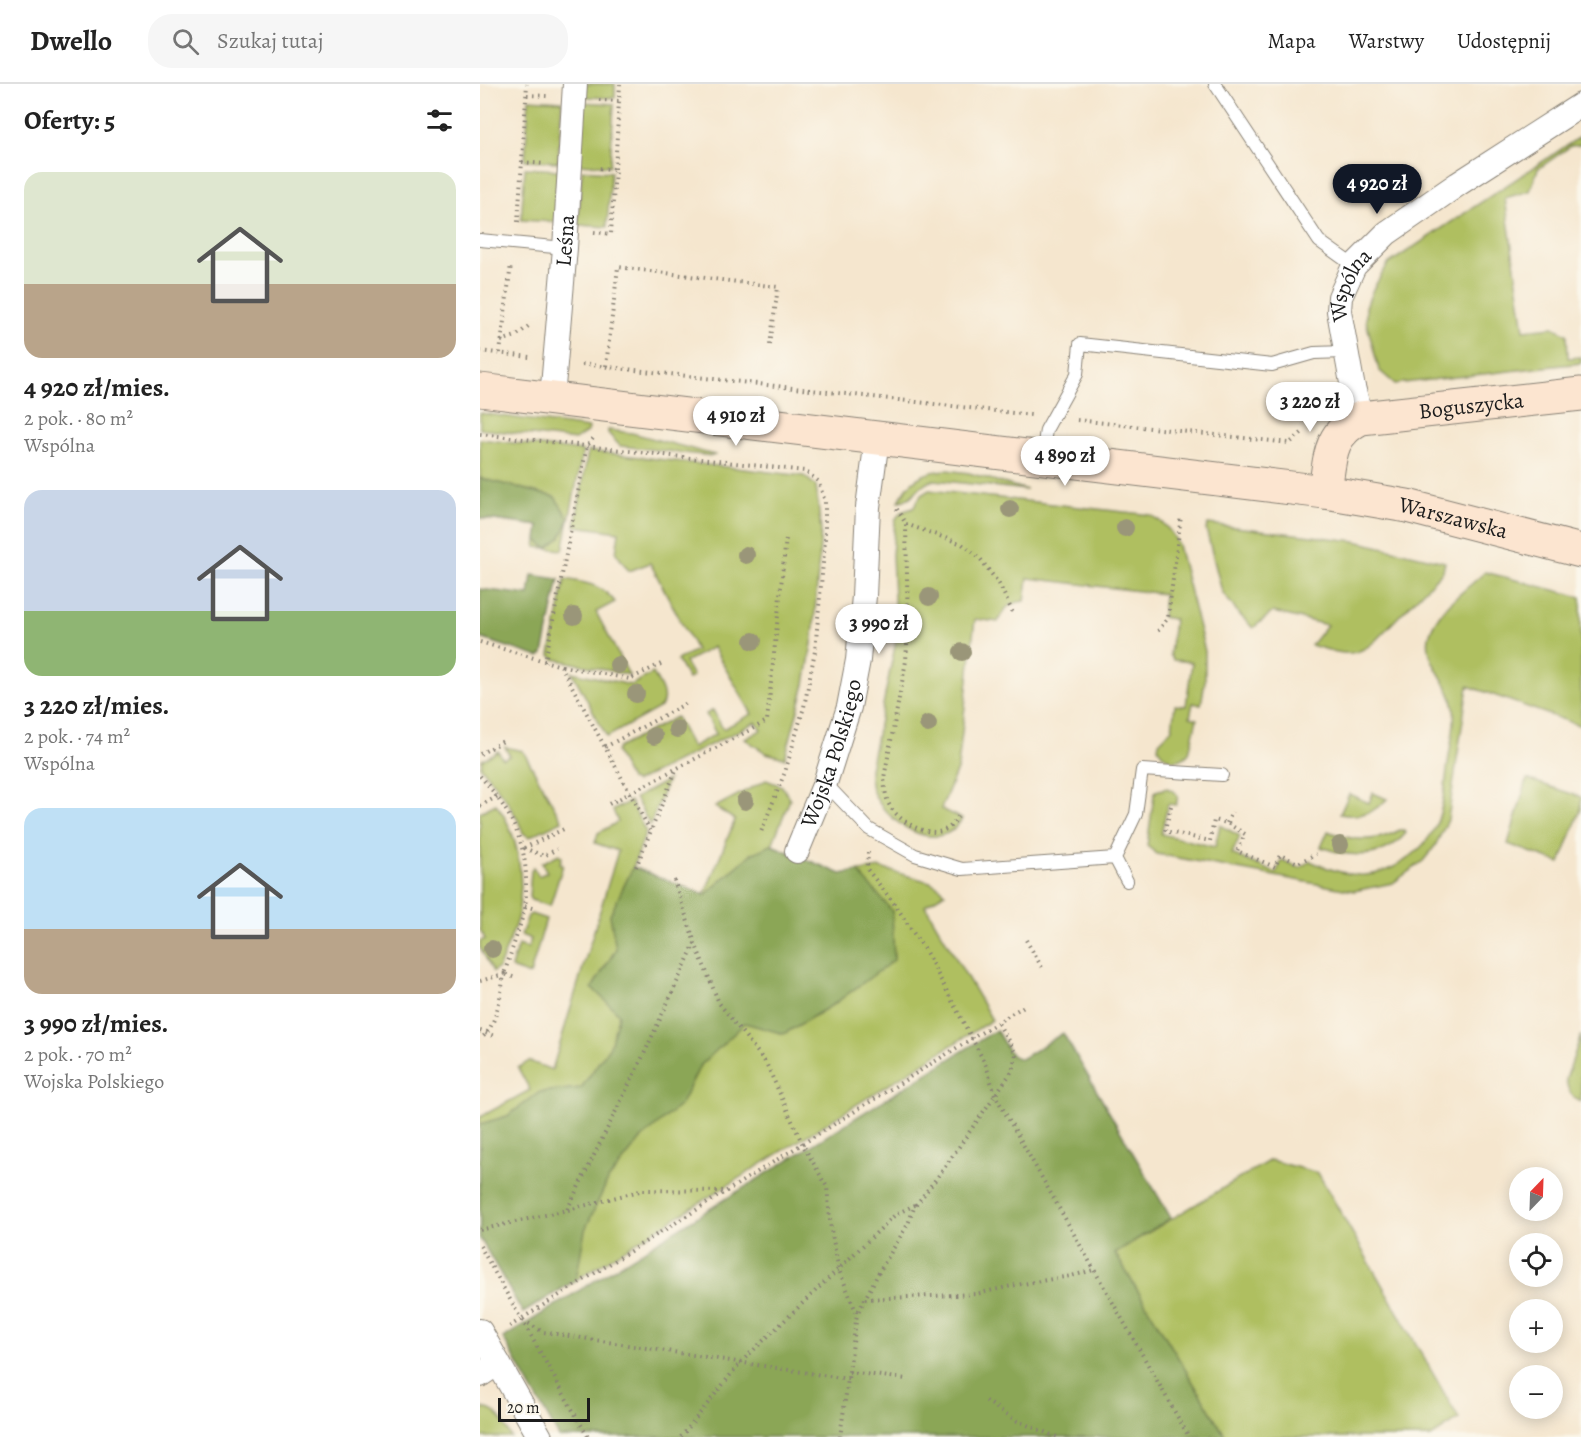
<!DOCTYPE html>
<html lang="pl">
<head>
<meta charset="utf-8">
<style>
	body { margin:0; font-family:Alegreya,serif; background:#f6f6f6; color:#222; height:100vh; display:flex; flex-direction:column; font-size:22px; white-space:nowrap }
	* { box-sizing:border-box; margin:0 }
	p { font-size:20px; color:#767676 }
	.icon { flex:none; width:33px; height:33px; fill:none; stroke:currentColor; stroke-width:2; stroke-linecap:round; stroke-linejoin:round }
	.map { position:relative; flex:1; overflow:hidden }
	.drawer { display:flex; flex-direction:column; background:#fff; width:480px }
	.drawer>* { flex:none }
	.needle { width:39px; rotate:23deg }
	.tools { position:absolute; left:1029px; top:1083px; display:grid; gap:12px }
	.tools a { display:grid; place-items:center; width:54px; height:54px; border-radius:50%; background:#fff; box-shadow:0 3px 15px #0003; font-size:30px }
	.scale { position:absolute; left:18px; bottom:15px; width:92px; box-sizing:border-box; padding-left:6px; border:3px solid #1c1c1c; border-top:0; font-size:16px; line-height:21px; white-space:nowrap; color:#1c1c1c; -webkit-text-stroke:4px #fbf7ec; paint-order:stroke }
	.price { position:absolute; translate:-50% -51px; padding:0 14px; border-radius:21px; background:#fff; color:#222; font-size:20px; line-height:39px; filter:drop-shadow(0 2px 3px #0008) }
	.price::after { content:''; position:absolute; left:50%; top:36px; width:18px; height:14px; margin-left:-9px; background:inherit; clip-path:polygon(0 0,100% 0,50% 100%) }
	.price.active { background:#111827; color:#fff }
	ul { padding:0; list-style:none }
	li { display:grid; align-content:center; gap:12px; height:318px; padding:0 24px }
	li span { display:grid; place-items:center; height:186px; border-radius:18px; color:#555 }
	li>.icon { margin-inline-start:auto }
	span .icon { width:108px; height:108px; fill:#fffc; stroke-width:1 }
	li b { font-size:26px }
	h2 { display:flex; justify-content:space-between; align-items:center; height:72px; padding:0 24px; font-size:26px }
	header { display:flex; align-items:center; gap:36px; box-sizing:border-box; height:84px; padding:0 30px; background:#fff; border-bottom:2px solid #e0e0e0 }
	header strong { font-size:28px }
	nav { display:flex; gap:33px; margin-inline-start:auto; font-size:21px }
	.search { width:420px; height:54px; background:#f6f6f6; display:flex; align-items:center; gap:15px; box-sizing:border-box; padding:0 21px; border-radius:24px; color:#767676; font-size:22px }
	main { display:flex; flex:1; min-height:0 }
	.map>svg:first-child { display:block }
	.green { fill:#afbf61; stroke:#666e3e; stroke-width:1.5 }
	.forest { fill:#8ba657; stroke:#54613a; stroke-width:1.5 }
	.lines { fill:none; stroke-linecap:round; stroke-linejoin:round }
	.lane-casing { stroke:#888175; stroke-width:14 }
	.street-casing { stroke:#888175; stroke-width:26 }
	.secondary-casing { stroke:#888175; stroke-width:35 }
	.path { stroke:#888175; stroke-width:4; stroke-dasharray:1.5 4.5; stroke-linecap:butt }
	.lane { stroke:#fff; stroke-width:12 }
	.street { stroke:#fff; stroke-width:24 }
	.secondary { stroke:#fce5d0; stroke-width:33 }
	.tree { fill:#9a9679 }
	.labels { text-anchor:middle; dominant-baseline:central; stroke-width:4.5; stroke-linejoin:round; paint-order:stroke }
	.street-label { font-size:22px; fill:#1c1c1c; stroke:#fbf7ec }
</style>
</head>
<body>
<header>
<strong>Dwello</strong>
<div class="search"><svg class="icon" aria-label="search" viewBox="0 0 24 24"><circle cx="10" cy="10" r="6"/><path d="M15 15l6 6"/></svg>Szukaj tutaj</div>
<nav><a>Mapa</a><a>Warstwy</a><a>Udostępnij</a></nav>
</header>
<main>
<section class="drawer">
<h2>Oferty: 5<svg class="icon" aria-label="filters" viewBox="0 0 24 24"><path d="M4 7h16M4 17h16"/><circle cx="9" cy="7" r="2"/><circle cx="15" cy="17" r="2"/></svg></h2>
<ul>
<li><span style="background:linear-gradient(#dfe7d0 60%,#b9a48a 0)"><svg class="icon" aria-label="home" viewBox="0 0 24 24"><path d="M3 11l9-7 9 7M6 9v11h12V9"/></svg></span><div><b>4 920 zł/mies.</b><p>2 pok. · 80 m²</p><p>Wspólna</p></div></li>
<li><span style="background:linear-gradient(#c9d6e8 65%,#8fb573 0)"><svg class="icon" aria-label="home" viewBox="0 0 24 24"><path d="M3 11l9-7 9 7M6 9v11h12V9"/></svg></span><div><b>3 220 zł/mies.</b><p>2 pok. · 74 m²</p><p>Wspólna</p></div></li>
<li><span style="background:linear-gradient(#bfe0f5 65%,#b9a48a 0)"><svg class="icon" aria-label="home" viewBox="0 0 24 24"><path d="M3 11l9-7 9 7M6 9v11h12V9"/></svg></span><div><b>3 990 zł/mies.</b><p>2 pok. · 70 m²</p><p>Wojska Polskiego</p></div></li>
</ul>
</section>
<div class="map">
<svg width="1101" height="1353" viewBox="0 0 1101 1353">
	<rect width="100%" height="100%" fill="#fbf7ec"/>
	<filter id="ink" filterUnits="userSpaceOnUse"><feTurbulence type="fractalNoise" baseFrequency=".0167" numOctaves="2"/><feDisplacementMap in="SourceGraphic" scale="12" xChannelSelector="R" yChannelSelector="G"/><feConvolveMatrix kernelMatrix="1 2 1 2 8 2 1 2 1" color-interpolation-filters="sRGB"/></filter>
	<filter id="wash" filterUnits="userSpaceOnUse"><feTurbulence type="fractalNoise" baseFrequency=".008" numOctaves="4" result="noise"/><feDisplacementMap in="SourceGraphic" scale="24" xChannelSelector="R" yChannelSelector="G"/><feGaussianBlur stdDeviation="1.35" result="paint"/><feColorMatrix in="noise" values="0 0 0 0 0 0 0 0 0 0 0 0 0 0 0 0 0 1.4 0 .05"/><feComposite in="paint" operator="in"/></filter>
	<g filter="url(#wash)">
		<rect width="100%" height="100%" fill="#f5e6ce"/>
		<!-- green -->
		<path class="green" d="M103,0H135V14L102,13Z
			M49,15L82,17L78,78L45,76Z
			M101,18L134,20L130,82L97,80Z
			M1101,52V61L1091,62L1058,85L1050,107L1025,114L1044,246L1073,243L1087,250L1088,274L1101,273V279L915,300L899,286L886,237V223L893,205L908,180Z
			M45,84L78,86L75,138L41,136Z
			M102,86L131,88L127,143L98,141Z
			M0,329L109,344L108,347L95,356L0,345Z
			M128,346L152,349L235,371L232,372L140,362L128,349Z
			M0,355L103,367L83,466L56,463L59,442L0,434Z
			M108,367L324,392L336,402L341,447L333,554L325,600L305,674L286,669L265,655L281,646L276,638L156,698L150,696L136,668L138,664L196,633L212,663L236,650L226,630L233,626L243,645L272,630L233,563L205,578L213,592L208,595L197,576L216,566L170,479L149,487L136,469L139,448L95,442Z
			M467,386L489,389L547,406L454,396C437,400 435,416 419,417C429,396 443,387 467,386Z
			M449,406L671,431C684,439 692,447 698,461L725,567V597L721,621L713,619L710,633L717,635L709,669C699,681 685,677 678,664L679,658L692,645L695,621L706,622L712,578L693,576L690,571L694,535L682,533L684,510L548,494L545,517C530,518 523,525 518,538L495,535L478,683L461,725L482,735C459,774 406,739 393,708C390,701 390,693 390,685L416,557L412,471L415,436L421,428L433,424L441,411Z
			M728,440L875,457L965,478L963,487L895,557C873,577 857,568 831,561L847,541L793,528L773,544L759,530L742,508L726,445Z
			M1005,488L1101,513V642L988,602L968,736L955,762L943,777L913,799L874,807L677,770L667,762L674,711L676,707L687,704L695,708L698,712L696,721L688,720L681,750L735,763L740,741L760,752L752,770L796,789L802,776L820,784L830,777C846,784 862,790 879,791C909,793 944,768 956,741C964,722 965,700 968,679C970,662 976,641 974,624C971,598 944,580 949,553C955,526 986,506 1005,488Z
			M85,495C105,499 122,500 135,518L116,528L149,591L74,575L70,571Z
			M92,588L151,601L173,589C179,601 188,611 181,623L127,653Z
			M25,663L43,667L82,737L49,753L43,749L37,734L27,717L1,683L2,676L18,667L23,675L30,672Z
			M1047,695L1101,713V725L1080,779L1028,760Z
			M188,696L170,741L155,714Z
			M286,696L302,702L310,715L292,761L361,790L400,784L450,798L461,804L465,809L445,821L512,936L43,1229L0,1154V1033L50,1006L38,984L49,977L72,986L138,767L115,759L118,749L138,738L133,726L150,717L166,748L153,783L224,811L255,736L235,723Z
			M893,709L907,715C894,729 879,734 860,730L869,710L889,719Z
			M16,720C39,750 45,794 38,831C34,849 25,867 19,884L13,888L0,863V857L5,855L0,845V728Z
			M920,746H924L926,749C903,777 871,774 841,763L848,747C873,758 896,759 920,746Z
			M79,770L82,773L80,780L83,781L70,822L51,816L49,813L51,787L53,783L59,792L67,788L62,779Z
			M51,830L66,835L50,891L33,885L31,883L38,861L48,864L51,855L41,851L48,832Z
			M1101,951V1018C1092,1014 1087,1005 1086,995Z
			M790,1076L838,1089L979,1335L951,1353H746L634,1169Z
			M0,1324C18,1324 23,1339 31,1353H0Z"/>
		<!-- forest -->
		<path class="forest" d="M0,394L75,413L89,435L81,453L67,464L57,456L59,442L0,434Z
			M52,491L79,495L63,570L59,573L0,554V505L49,511Z
			M291,761L361,790L378,787L412,827L414,876L354,920L304,950L265,939L220,982L201,1020L160,1056L128,1096L105,1146L96,1196L43,1229L0,1154V1040L27,1032L60,1008L101,1004L130,962L139,930L112,904L136,865L130,831L153,783L225,811L271,770Z
			M516,946L531,971L541,975L583,949L691,1134L635,1169L746,1353H79L23,1254Z"/>
	</g>
	<g filter="url(#ink)">
		<g class="lines">
			<defs>
				<path id="lane" d="M735,0L839,157L874,182
					M0,156L85,164
					M562,373L566,346L597,290L600,260L792,281L834,269L865,268
					M345,699L389,745L435,771L482,785L635,774L656,730L662,686L742,691
					M635,774L647,797"/>
				<g id="street">
					<path id="s1" d="M72,314L85,164L95,0"/>
					<path id="s2" d="M881,334L872,299L859,227L860,213L874,182L907,149L978,100L1101,21"/>
					<path id="s3" d="M317,767L345,699L369,623L378,576L384,512L388,423L397,355"/>
					<path d="M0,1247L60,1353"/>
					<path d="M0,1291L18,1279"/>
				</g>
				<g id="secondary">
					<path id="s4" d="M0,306L845,408L927,422L1101,467"/>
					<path id="s5" d="M845,408C850,375 848,350 881,334L1101,310"/>
				</g>
			</defs>
			<!-- lane casing -->
			<use href="#lane" class="lane-casing"/>
			<!-- street casing -->
			<use href="#street" class="street-casing"/>
			<!-- secondary casing -->
			<use href="#secondary" class="secondary-casing"/>
			<!-- path -->
			<path class="path" d="M47,11L67,12
				M119,16L140,17
				M42,78L65,80
				M135,85L140,0
				M38,138L47,0
				M114,148L131,150L135,85L117,84
				M21,257L36,252L51,240
				M0,267L50,273
				M20,269L31,180
				M102,280L551,331
				M126,282L138,183L298,203L290,261
				M597,336L810,359L824,347
				M0,350L325,387L338,397L345,417V457L335,567L324,623L305,688L281,748
				M417,425L426,440L428,546L426,577L404,694C405,703 405,714 410,722C419,738 451,756 468,744C472,742 475,736 478,733
				M426,440L482,460L499,473L519,500L534,531
				M678,547L688,534L701,432
				M0,558L81,582L171,748
				M65,578L107,362L115,352
				M82,582L150,595L183,579
				M125,663L207,619
				M0,670L25,656
				M0,692C29,724 47,757 46,800C46,808 46,816 45,824C39,846 31,868 24,890L36,894
				M129,720L287,637L306,454
				M0,722L18,712
				M691,722L685,747L730,757L734,736L747,739L765,750L757,767L795,783L800,771L818,779L836,770
				M747,739L752,728
				M44,764L86,744
				M44,764L64,772L77,765
				M388,768L387,785L416,822L447,870L506,981L515,1011L709,1353
				M156,783L196,686
				M194,796L215,859L239,919L286,979L323,1061L347,1103L351,1146L359,1186L377,1230L360,1353
				M45,822L56,825
				M546,856L564,887
				M0,897L24,890C21,909 17,944 0,955
				M0,947L17,953
				M436,1121L462,1087L532,987L536,970L518,939
				M88,1126L163,1106L246,1107
				M0,1146L87,1126L165,968L215,859
				M0,1162L41,1235L29,1243
				M385,1215L496,1210L536,1201L591,1192L614,1186
				M42,1236L108,1353
				M369,1288L426,1295
				M368,1295L63,1248L41,1235L544,922
				M506,1317L537,1337L577,1353
				M201,1353L260,1279L416,1130L435,1121L428,1140L399,1188L377,1230"/>
			<!-- lane -->
			<use href="#lane" class="lane"/>
			<!-- street -->
			<use href="#street" class="street"/>
			<!-- secondary -->
			<use href="#secondary" class="secondary"/>
		</g>
		<!-- trees -->
		<g class="tree">
			<circle cx="530" cy="425" r="9"/>
			<circle cx="645" cy="444" r="9"/>
			<circle cx="266" cy="471" r="9"/>
			<circle cx="449" cy="513" r="9"/>
			<circle cx="94" cy="532" r="9"/>
			<circle cx="273" cy="557" r="9"/>
			<circle cx="482" cy="568" r="9"/>
			<circle cx="138" cy="581" r="9"/>
			<circle cx="156" cy="610" r="9"/>
			<circle cx="448" cy="640" r="9"/>
			<circle cx="197" cy="645" r="9"/>
			<circle cx="174" cy="652" r="9"/>
			<circle cx="265" cy="717" r="9"/>
			<circle cx="860" cy="761" r="9"/>
			<circle cx="12" cy="865" r="9"/>
		</g>
	</g>
	<g class="labels">
		<!-- street labels -->
		<g class="street-label">
			<text stroke="none"><textPath href="#s1" startOffset="158">Leśna</textPath></text>
			<text stroke="none"><textPath href="#s2" startOffset="138">Wspólna</textPath></text>
			<text stroke="none"><textPath href="#s5" startOffset="198">Boguszycka</textPath></text>
			<text stroke="none"><textPath href="#s4" startOffset="982">Warszawska</textPath></text>
			<text stroke="none"><textPath href="#s3" startOffset="104">Wojska Polskiego</textPath></text>
		</g>
	</g>
</svg>
<div class="tools">
<a><svg class="needle" viewBox="-14 -14 28 28"><path d="M0-13l5 13h-10z" fill="#e53935"/><path d="M0 13l5-13h-10z" fill="#767676"/></svg></a>
<a><svg class="icon" aria-label="locate" viewBox="0 0 24 24"><circle cx="12" cy="12" r="6"/><path d="M12 2v4M12 18v4M2 12h4M18 12h4"/></svg></a>
<a>+</a>
<a>−</a>
</div>
<div class="scale">20 m</div>
<b class="price active" style="left:897px;top:131px">4 920 zł</b>
<b class="price" style="left:830px;top:349px">3 220 zł</b>
<b class="price" style="left:256px;top:363px">4 910 zł</b>
<b class="price" style="left:585px;top:403px">4 890 zł</b>
<b class="price" style="left:399px;top:571px">3 990 zł</b>
</div>
</main>
</body>
</html>
